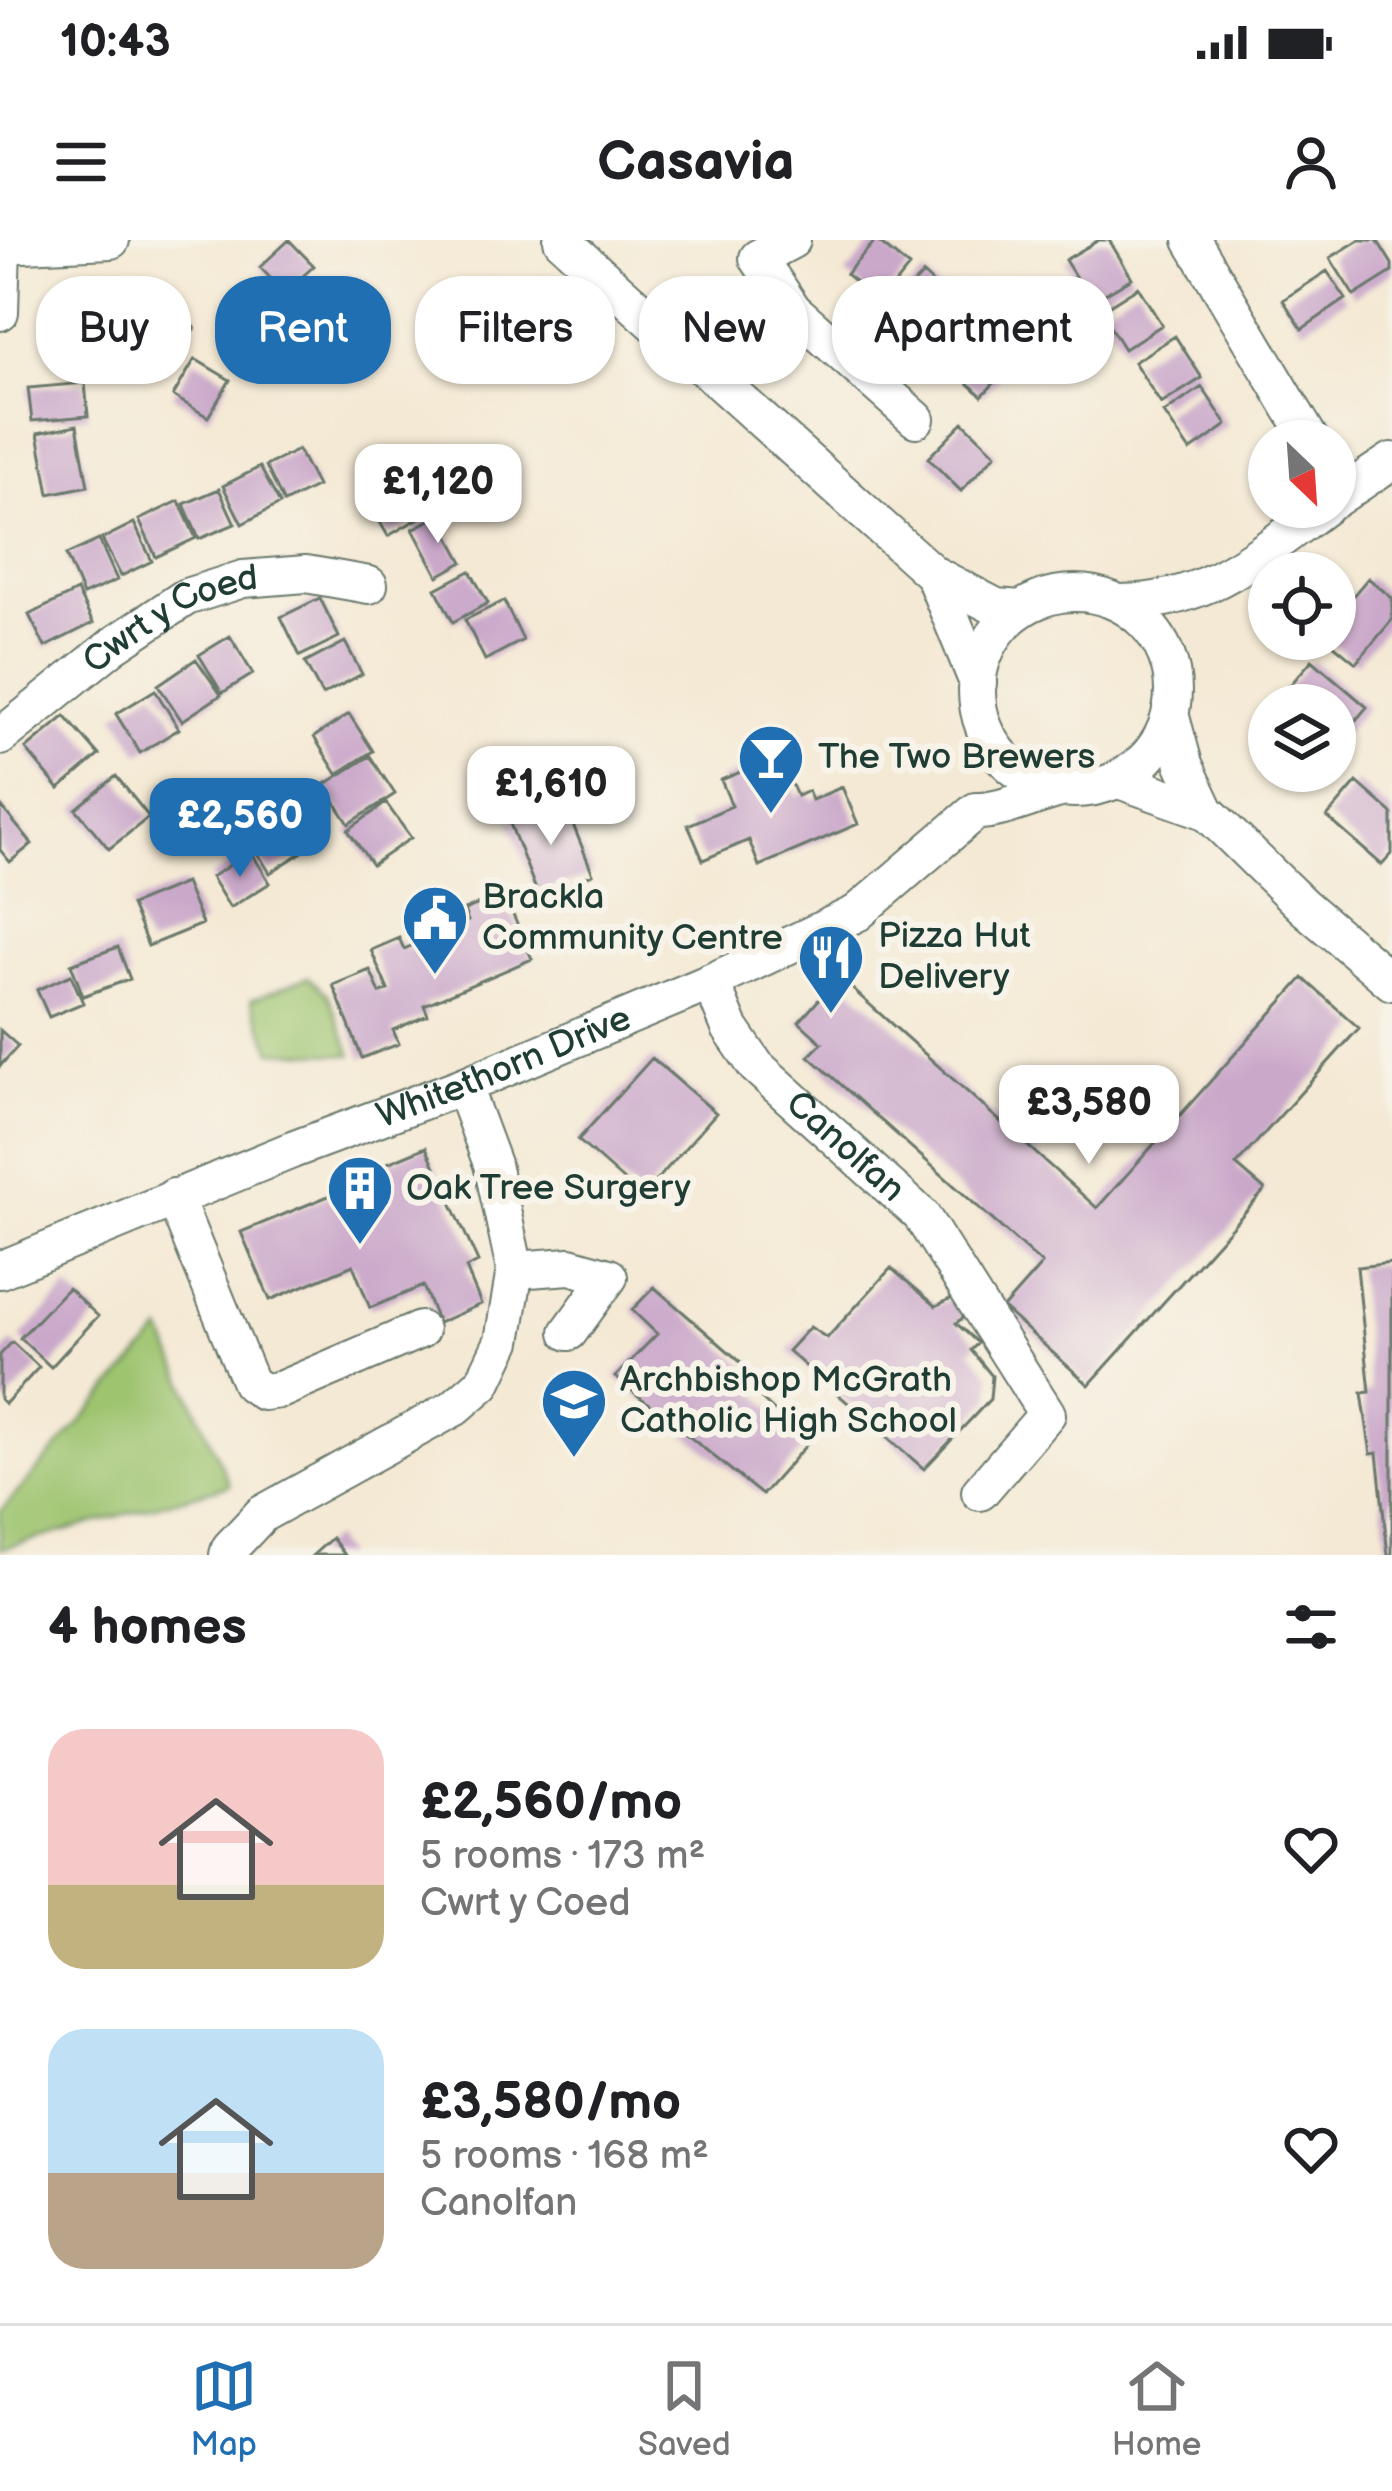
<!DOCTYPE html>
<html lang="en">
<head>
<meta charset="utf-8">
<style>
	body { margin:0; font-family:"Balsamiq Sans",sans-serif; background:#f6f6f6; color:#202124; height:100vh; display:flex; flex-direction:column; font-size:45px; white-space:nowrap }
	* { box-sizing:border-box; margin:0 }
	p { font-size:39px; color:#757577 }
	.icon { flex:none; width:66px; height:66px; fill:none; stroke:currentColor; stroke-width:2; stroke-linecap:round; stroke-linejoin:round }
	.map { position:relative; height:1315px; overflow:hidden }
	.side { display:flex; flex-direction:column; background:#fff; flex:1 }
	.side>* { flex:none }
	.hud { position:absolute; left:36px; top:36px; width:1320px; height:108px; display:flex; gap:24px }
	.needle { width:78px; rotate:155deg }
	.tools { position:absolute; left:1248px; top:180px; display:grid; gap:24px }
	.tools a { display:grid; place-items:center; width:108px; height:108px; border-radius:50%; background:#fff; box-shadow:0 3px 9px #0004; font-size:60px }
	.price { position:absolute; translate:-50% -102px; padding:0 27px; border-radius:24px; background:#fff; color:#222; font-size:39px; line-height:78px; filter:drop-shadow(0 3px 6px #0008) }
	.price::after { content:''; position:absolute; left:50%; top:72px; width:36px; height:27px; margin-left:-18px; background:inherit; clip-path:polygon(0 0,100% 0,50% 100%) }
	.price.current { background:#1f6fb2; color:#fff }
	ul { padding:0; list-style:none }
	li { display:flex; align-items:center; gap:36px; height:300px; padding:0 48px }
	li span { display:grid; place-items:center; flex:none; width:336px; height:240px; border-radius:36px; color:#555 }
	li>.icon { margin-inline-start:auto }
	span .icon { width:144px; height:144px; fill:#fffc; stroke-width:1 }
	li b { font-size:51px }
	h2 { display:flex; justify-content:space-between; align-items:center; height:144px; padding:0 48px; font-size:51px }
	.tag { padding:0 42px; border-radius:48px; background:#fff; box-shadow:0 3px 9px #0004; font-size:42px; line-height:108px }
	.tag.current { background:#1f6fb2; color:#fff }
	.status { display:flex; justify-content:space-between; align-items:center; height:84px; padding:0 60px; background:#fff; direction:ltr }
	.status svg { height:33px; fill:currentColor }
	header { display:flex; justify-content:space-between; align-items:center; height:156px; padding:0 48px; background:#fff; font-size:54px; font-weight:600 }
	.tab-bar { display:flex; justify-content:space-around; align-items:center; height:168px; border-top:3px solid #e0e0e0; background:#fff; font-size:33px; color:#757577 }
	.tab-bar a { display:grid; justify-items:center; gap:6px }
	.tab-bar .current { color:#1f6fb2 }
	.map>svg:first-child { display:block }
	.green { fill:#9ec46f; stroke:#5e8052; stroke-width:3 }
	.building { fill:#caa8ca }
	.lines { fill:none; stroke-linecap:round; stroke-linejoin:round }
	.minor-casing { stroke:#6a796c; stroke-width:40 }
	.minor { stroke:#fff; stroke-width:36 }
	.labels { text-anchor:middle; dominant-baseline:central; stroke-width:12; stroke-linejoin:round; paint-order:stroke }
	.street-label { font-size:36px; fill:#1f3d34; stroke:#f7f3e8 }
	.poi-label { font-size:36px; fill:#1f3d34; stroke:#f7f3e8; text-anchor:start }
</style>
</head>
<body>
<div class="status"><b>10:43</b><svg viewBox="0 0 49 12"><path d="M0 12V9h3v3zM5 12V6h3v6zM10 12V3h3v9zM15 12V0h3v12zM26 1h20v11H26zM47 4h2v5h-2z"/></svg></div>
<header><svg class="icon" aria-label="menu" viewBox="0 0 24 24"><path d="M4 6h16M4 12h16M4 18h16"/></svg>Casavia<svg class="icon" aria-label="person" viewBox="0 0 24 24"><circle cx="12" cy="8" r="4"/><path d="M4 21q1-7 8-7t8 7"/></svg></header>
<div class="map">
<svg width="1392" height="1315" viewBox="0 0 1392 1315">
	<rect width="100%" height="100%" fill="#f7f3e8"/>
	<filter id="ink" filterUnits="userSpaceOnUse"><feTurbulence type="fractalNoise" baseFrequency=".00833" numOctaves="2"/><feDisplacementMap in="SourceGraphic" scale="24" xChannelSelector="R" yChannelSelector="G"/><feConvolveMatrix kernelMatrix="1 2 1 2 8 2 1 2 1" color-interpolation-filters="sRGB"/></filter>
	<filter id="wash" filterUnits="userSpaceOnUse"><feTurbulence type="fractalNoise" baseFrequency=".004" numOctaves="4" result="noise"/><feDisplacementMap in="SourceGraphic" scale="48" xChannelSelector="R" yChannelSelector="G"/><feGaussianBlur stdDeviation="2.7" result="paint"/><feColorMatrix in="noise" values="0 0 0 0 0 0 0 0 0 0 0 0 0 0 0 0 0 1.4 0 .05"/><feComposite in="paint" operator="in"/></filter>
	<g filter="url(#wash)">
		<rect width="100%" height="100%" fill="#f4e9d4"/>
		<!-- green -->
		<path class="green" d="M308,737L328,755L352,815L272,811L251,760Z
			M162,1091L230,1245L0,1309V1272Z"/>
		<g id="blocks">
			<!-- building -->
			<path class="building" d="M289,0L314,26L284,53L260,27Z
				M876,0L909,27L880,62L846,34Z
				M1099,0H1109L1132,38L1091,62L1065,20Z
				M1359,0H1377L1392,24V32L1354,56L1330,18Z
				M1327,31L1346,59L1302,89L1283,60Z
				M923,34L957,66L921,104L887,72Z
				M74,37L109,60L86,95L51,72Z
				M263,47L289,74L262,99L236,72Z
				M1138,47L1162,85L1124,109L1100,71Z
				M162,66L195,88L174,120L141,98Z
				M982,88L1016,120L982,156L948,125Z
				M1175,96L1202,138L1161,164L1134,122Z
				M195,119L230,140L208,177L173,156Z
				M85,143L88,176L32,181L28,148Z
				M1202,147L1227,185L1190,211L1164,173Z
				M963,182L996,214L961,251L928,218Z
				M77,185L88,246L49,254L38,193Z
				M298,210L317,246L284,263L266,226Z
				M260,227L280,264L242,284L223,246Z
				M406,233L428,273L388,296L365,256Z
				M219,249L235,284L199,299L184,264Z
				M179,261L196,298L156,317L139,280Z
				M438,276L463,322L438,336L413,289Z
				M134,283L152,321L121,336L102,299Z
				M99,300L117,340L83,355L66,315Z
				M470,331L488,363L453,382L436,349Z
				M1368,338L1392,358V380L1356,423L1327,399H1335V377Z
				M77,351L93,383L45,407L29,375Z
				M320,358L339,397L300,416L281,377Z
				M504,361L523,400L485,420L465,380Z
				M230,396L253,434L222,453L199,415Z
				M345,402L362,434L322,455L305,423Z
				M196,419L221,455L182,481L158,445Z
				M1312,420L1367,467L1340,499L1335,496V465H1299L1284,452Z
				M155,450L179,489L140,513L116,474Z
				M349,474L373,511L337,534L314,497Z
				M65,476L99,515L59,549L26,509Z
				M370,516L395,554L349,584L324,545Z
				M779,516L797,556L808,551L812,560L842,547L858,584L759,626L749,600L703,620L688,585L732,566L721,540Z
				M116,536L149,577L109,609L76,569Z
				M1357,542L1392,573V614L1382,625L1327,577Z
				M563,560L593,634L538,655L509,581Z
				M386,563L411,598L372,625L348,590Z
				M0,565L32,604L10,622L0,610Z
				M287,578L307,609L270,633L250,601Z
				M251,612L270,643L230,668L211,637Z
				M185,643L202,684L148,706L131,665Z
				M504,654L532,719L424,765L428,775L393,790L399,804L362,818L333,745L370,730L380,753L388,750L371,710L399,698L404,709L468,681L464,670Z
				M118,707L130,739L83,756L71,724Z
				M71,735L83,763L49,777L37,750Z
				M839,737L1097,968L1303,738L1359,788L1236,925L1265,950L1089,1145L1003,1068L1042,1024L809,816L822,803L799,782Z
				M0,790L18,806L0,826Z
				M652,818L716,873L642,957L578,900Z
				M426,907L478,1022L466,1028L481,1064L438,1083L423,1046L370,1068L353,1025L270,1060L241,992L338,952L343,962L362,955L354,937Z
				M1392,1023V1315H1388L1377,1213L1371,1214L1362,1153L1370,1152L1357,1027Z
				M891,1028L936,1066L952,1058L964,1077L956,1083L978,1103L971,1110L992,1136L990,1159L924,1229L788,1111L810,1087L827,1098Z
				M654,1047L751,1131V1149L808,1203L762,1255L615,1137L657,1094L632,1070Z
				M68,1048L98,1076L51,1127L20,1098Z
				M12,1102L39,1127L5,1164L0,1159V1115Z
				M332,1298L345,1315H313Z"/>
		</g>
	</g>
	<g filter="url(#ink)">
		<use href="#blocks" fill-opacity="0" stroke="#6a796c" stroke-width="3"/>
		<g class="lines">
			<defs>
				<g id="minor">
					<path d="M562,0L933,334L996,367L1021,369"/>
					<path d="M792,0L758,18L793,70L916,179"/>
					<path d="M1192,0L1311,201"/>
					<path d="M0,5L111,0"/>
					<path d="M0,72L2,5"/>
					<path d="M1335,259L1392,221"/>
					<path d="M933,334L978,443"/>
					<circle cx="1075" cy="451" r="98"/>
					<path d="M1121,363C1207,362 1257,316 1324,267"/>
					<path d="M1171,477L1184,524L1206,571L1303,666L1392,742"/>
					<path id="s1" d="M0,497L114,405L186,357L243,339L306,334L369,345"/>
					<path d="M1119,540L1206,571"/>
					<path id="s2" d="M711,742L730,788L756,826L921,975L1047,1174L980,1252"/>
					<path d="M174,957L250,1143L263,1152L280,1150L420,1090"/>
					<path id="s3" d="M0,1030L292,910L463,846L711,742L857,673L976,571C1001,572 1037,554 1065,548"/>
					<path d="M515,1030L570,1026L609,1037L569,1092"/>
					<path d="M228,1315L230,1308L262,1274L454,1168L483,1143L503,1101L515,1030L492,924L463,846"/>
				</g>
			</defs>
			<!-- minor casing -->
			<use href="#minor" class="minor-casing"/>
			<!-- minor -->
			<use href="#minor" class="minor"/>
		</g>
	</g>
	<!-- icons -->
	<defs>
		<symbol id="bar-pin" viewBox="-11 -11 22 30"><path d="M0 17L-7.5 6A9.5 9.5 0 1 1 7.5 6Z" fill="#1f6fb2" stroke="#f7f3e8"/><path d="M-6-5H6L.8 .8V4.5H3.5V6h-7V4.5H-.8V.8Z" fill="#fff"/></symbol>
		<symbol id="civic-pin" viewBox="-11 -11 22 30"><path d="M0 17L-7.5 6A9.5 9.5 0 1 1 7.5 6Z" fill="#1f6fb2" stroke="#f7f3e8"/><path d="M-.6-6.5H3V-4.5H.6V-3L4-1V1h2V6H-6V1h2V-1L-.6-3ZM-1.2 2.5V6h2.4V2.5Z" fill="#fff"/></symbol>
		<symbol id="restaurant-pin" viewBox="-11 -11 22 30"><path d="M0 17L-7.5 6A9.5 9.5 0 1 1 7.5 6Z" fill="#1f6fb2" stroke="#f7f3e8"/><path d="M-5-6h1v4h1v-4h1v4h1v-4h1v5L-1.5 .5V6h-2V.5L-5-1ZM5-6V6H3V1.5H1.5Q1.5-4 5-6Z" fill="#fff"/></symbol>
		<symbol id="building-pin" viewBox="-11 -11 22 30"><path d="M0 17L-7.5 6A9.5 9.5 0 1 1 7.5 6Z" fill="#1f6fb2" stroke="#f7f3e8"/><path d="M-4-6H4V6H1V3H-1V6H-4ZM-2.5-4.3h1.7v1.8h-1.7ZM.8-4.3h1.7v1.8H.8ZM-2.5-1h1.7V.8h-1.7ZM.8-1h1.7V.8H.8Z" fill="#fff"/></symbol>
		<symbol id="school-pin" viewBox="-11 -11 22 30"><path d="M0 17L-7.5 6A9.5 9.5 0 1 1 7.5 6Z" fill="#1f6fb2" stroke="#f7f3e8"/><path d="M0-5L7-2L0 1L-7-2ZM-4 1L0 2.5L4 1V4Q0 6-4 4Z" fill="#fff"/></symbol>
	</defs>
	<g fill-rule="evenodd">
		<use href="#bar-pin" x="733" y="479" width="76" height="104"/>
		<use href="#civic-pin" x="397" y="640" width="76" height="104"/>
		<use href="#restaurant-pin" x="793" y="679" width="76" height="104"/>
		<use href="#building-pin" x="322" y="910" width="76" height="104"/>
		<use href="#school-pin" x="536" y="1123" width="76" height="104"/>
	</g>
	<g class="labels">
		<!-- street labels -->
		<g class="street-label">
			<text stroke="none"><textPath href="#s1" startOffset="210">Cwrt y Coed</textPath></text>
			<text stroke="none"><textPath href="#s3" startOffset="543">Whitethorn Drive</textPath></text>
			<text stroke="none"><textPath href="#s2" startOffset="216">Canolfan</textPath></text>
		</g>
		<!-- poi labels -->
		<g class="poi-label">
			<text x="818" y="517">The Two Brewers</text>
			<text x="482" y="657">Brackla<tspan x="482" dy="41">Community Centre</tspan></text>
			<text x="878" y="696">Pizza Hut<tspan x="878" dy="41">Delivery</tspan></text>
			<text x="406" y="948">Oak Tree Surgery</text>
			<text x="620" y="1140">Archbishop McGrath<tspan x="620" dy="41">Catholic High School</tspan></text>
		</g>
	</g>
</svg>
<div class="tools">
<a><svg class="needle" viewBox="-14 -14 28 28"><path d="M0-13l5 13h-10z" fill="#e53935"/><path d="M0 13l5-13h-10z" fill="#757577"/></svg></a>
<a><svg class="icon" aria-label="locate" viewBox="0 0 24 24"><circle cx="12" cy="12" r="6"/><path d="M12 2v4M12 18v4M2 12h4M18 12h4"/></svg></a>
<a><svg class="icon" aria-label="layers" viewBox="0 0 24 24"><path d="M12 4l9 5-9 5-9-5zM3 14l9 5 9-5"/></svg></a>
</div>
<b class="price" style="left:438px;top:306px">£1,120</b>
<b class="price" style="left:551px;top:608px">£1,610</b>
<b class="price current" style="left:240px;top:640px">£2,560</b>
<b class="price" style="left:1089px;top:927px">£3,580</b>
<div class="hud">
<a class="tag">Buy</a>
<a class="tag current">Rent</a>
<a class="tag">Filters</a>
<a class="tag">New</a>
<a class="tag">Apartment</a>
</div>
</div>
<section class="side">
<h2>4 homes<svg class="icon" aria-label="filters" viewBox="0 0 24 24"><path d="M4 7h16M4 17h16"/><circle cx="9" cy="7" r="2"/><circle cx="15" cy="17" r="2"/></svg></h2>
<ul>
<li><span style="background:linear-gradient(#f6c9c9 65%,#c2b280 0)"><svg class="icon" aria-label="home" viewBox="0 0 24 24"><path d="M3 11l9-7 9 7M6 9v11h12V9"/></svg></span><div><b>£2,560/mo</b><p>5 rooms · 173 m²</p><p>Cwrt y Coed</p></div><svg class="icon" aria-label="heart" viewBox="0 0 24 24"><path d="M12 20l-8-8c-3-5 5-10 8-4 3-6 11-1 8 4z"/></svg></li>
<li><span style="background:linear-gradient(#bfe0f5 60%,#b9a48a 0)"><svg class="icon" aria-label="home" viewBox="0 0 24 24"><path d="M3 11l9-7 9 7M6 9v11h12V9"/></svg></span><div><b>£3,580/mo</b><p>5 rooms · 168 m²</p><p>Canolfan</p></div><svg class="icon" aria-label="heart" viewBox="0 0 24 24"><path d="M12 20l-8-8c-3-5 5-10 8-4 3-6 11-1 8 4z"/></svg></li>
</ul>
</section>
<nav class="tab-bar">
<a class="current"><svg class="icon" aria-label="map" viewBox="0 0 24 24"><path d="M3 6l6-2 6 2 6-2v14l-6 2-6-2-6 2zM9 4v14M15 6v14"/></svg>Map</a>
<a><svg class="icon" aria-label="saved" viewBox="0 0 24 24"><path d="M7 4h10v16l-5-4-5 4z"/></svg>Saved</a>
<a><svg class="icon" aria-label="home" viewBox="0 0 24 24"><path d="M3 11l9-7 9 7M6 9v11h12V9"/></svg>Home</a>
</nav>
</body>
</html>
